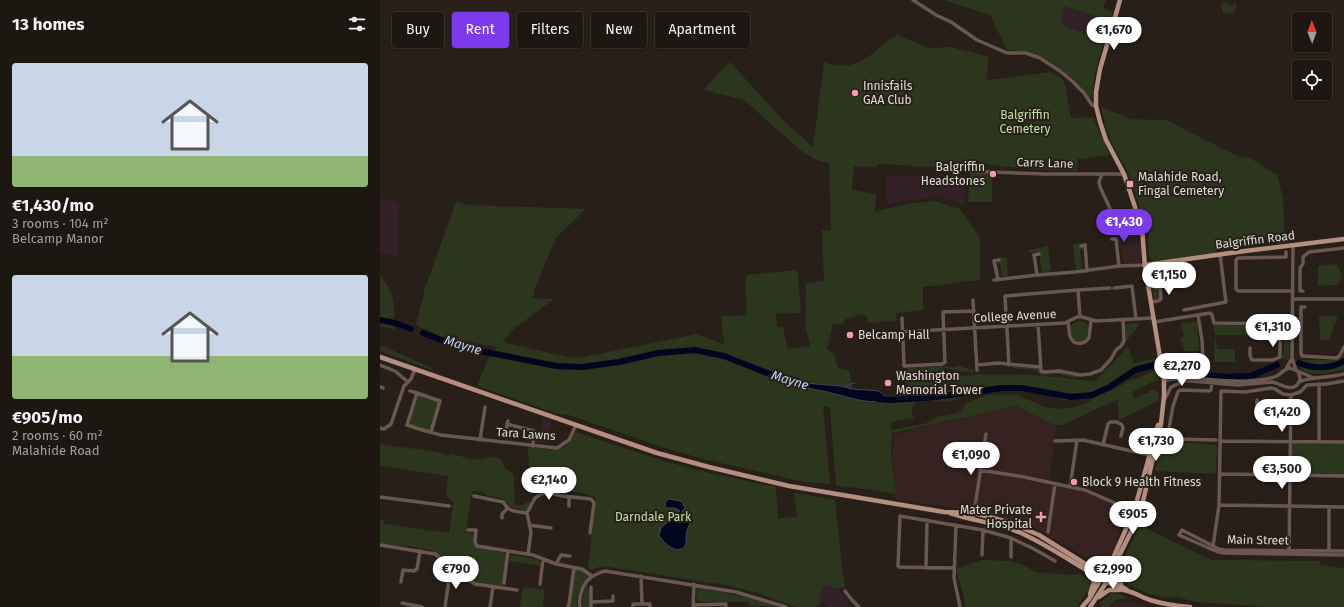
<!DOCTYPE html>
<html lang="en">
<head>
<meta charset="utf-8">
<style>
	body { margin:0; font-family:"Fira Sans",sans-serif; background:#25201b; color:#f1f3f6; height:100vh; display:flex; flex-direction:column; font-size:15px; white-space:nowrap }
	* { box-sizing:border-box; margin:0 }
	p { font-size:13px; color:#a09f9f }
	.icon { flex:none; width:22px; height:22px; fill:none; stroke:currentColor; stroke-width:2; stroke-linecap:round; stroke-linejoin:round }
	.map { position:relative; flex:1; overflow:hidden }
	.panel { display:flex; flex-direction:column; background:#1d1712; width:380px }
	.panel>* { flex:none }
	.banner { position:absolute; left:12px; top:12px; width:380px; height:36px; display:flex; gap:8px }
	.needle { width:26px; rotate:359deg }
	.tools { position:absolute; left:912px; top:12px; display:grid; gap:8px }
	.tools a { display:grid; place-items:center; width:40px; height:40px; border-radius:4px; background:#1d1712; box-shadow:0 1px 3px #0004,0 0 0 1px #3b3632; font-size:20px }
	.price { position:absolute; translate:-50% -34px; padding:0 9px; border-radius:14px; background:#fff; color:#222; font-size:13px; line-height:26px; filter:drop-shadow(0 1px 2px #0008) }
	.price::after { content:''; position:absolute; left:50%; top:24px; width:12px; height:9px; margin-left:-6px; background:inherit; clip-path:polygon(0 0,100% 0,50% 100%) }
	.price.on { background:#7c3aed; color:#fff }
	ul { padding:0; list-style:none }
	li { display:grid; align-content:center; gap:8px; height:212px; padding:0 12px }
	li span { display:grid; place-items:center; height:124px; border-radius:4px; color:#555 }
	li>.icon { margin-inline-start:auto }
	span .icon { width:72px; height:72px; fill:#fffc; stroke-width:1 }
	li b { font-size:17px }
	h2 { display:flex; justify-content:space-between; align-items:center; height:48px; padding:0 12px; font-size:17px }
	.chip { padding:0 14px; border-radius:4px; background:#1d1712; box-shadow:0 1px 3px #0004,0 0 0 1px #3b3632; font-size:14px; line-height:36px }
	.chip.on { background:#7c3aed; color:#fff }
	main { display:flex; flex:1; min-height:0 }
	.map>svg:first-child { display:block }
	.commercial { fill:#352221 }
	.industrial { fill:#342128 }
	.green { fill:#2b361d }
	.water { fill:#000520; stroke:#434557 }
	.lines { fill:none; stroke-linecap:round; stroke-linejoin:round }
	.stream { stroke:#434557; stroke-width:1 }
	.river { stroke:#000520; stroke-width:6 }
	.minor { stroke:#6a5750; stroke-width:3.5 }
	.major { stroke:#b48e7f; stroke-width:4.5 }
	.poi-dot { fill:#f19ab1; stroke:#271f18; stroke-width:1.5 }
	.labels { text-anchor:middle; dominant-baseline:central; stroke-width:4; stroke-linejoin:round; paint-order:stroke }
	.poi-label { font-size:12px; fill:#e0dbd6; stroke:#271f18; text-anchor:start }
	.park-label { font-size:12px; fill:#c1e0a0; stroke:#271f18 }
	.street-label { font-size:12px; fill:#e0dbd6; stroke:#271f18 }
	.water-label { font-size:13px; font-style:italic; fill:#bfd4f8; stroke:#271f18 }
</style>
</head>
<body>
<main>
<section class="panel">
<h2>13 homes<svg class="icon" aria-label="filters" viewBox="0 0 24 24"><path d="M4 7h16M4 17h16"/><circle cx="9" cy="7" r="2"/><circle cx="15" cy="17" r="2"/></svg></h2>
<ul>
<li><span style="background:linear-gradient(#c9d6e8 75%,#8fb573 0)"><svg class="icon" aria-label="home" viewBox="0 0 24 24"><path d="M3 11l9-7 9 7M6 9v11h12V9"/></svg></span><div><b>€1,430/mo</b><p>3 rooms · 104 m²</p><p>Belcamp Manor</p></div></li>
<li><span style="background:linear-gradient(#c9d6e8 65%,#8fb573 0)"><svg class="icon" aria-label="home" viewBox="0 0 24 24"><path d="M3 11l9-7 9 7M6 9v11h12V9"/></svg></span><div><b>€905/mo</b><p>2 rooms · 60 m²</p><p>Malahide Road</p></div></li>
</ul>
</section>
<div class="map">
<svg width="964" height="607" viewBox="0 0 964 607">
	<rect width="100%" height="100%" fill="#271f18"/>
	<!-- commercial -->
	<path class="commercial" d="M752,244H761V263L743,264L741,245Z
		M635,406L679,425L677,426L670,474L672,483L704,491L747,511L739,529L737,544L729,558L723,564L719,565L637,518L631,520L598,510L590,509L588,510L516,500L512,454L514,434Z
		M751,601L769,607H731L736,603Z"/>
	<!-- industrial -->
	<path class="industrial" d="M684,6L730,23L726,36L712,32L711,36L679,24Z
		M584,175L585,205L558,196L506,204L507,176Z
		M0,198L17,201L20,205L18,215V258L9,254H0Z
		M163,419L171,422L168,441L167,443H157L158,432H160Z
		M444,585L459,589L461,593L471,602L465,607H447L440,599Z"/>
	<!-- green -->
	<path class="green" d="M564,0H726L723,8L733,12L731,22L684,6L680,24L711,36L712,31L726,36L715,73L712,100C698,82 672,58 649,52C642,50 634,52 627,50L610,15Z
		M842,2L847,3V5L853,6L854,3L856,4V10H853V14L843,13V9L841,8Z
		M517,35L549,48L570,47L608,56L607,80L671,72L684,80L691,118L713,117L730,155L697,159V171L660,170L591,163L590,168H584V169L499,164L496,167L474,166L472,190L496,194L495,212L509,208L533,203L554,201L580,209L600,238V280L543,287V310L516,313L517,321L488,323L487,316L477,314V316C471,317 464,318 463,324H453L447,349L454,354L458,368L469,370L473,392L516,397L518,393C526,393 530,391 537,389L540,394L543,391H548L550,394L557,391L578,390L596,385L549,388L541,386H529L526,381L553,377L550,372H545L538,373L539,375L536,374L535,376L527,378V368L566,366L569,367H576L577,365L592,370L595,369L593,373L567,369L563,367L564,371L558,377L606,374L654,375L715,381L748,347L754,363L776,358L777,365L761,370L738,383L725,387C720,396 692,402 683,400C675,398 666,391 660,390C657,390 654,391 651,391C646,391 641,389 636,389C633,389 630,390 627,390C619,390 612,389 605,389C593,389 583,398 571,401C559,404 547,398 535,401L531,413L535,418L511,422V430L547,423L558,416L568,415L582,411L586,403L606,395L634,394L663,406L679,409L694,407L707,403L720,393L733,390L750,380L759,378L772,371H778L779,379L752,392L754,399L766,393L768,394L771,390H776L779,395L778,401L739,420L738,399L683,425H675L636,406L513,433L512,431L511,455L516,494L456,485L450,408L443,406L450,484L425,482L323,459L285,448L186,414H178L97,386L108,359L117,347L62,337L36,325L45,288L76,202L89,205L206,209L176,238L155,288L153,298L174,299L136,327L122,342L192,358L203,357L316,334L344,344L341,316L367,315L365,279L367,275L415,270L418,273L421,313L396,314L397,327H403L408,349L430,346L425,324L426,283L444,281L442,230H451L449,163L436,160L420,150L364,100L324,90L335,76L350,62L404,121L433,147L444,62C478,75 492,51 517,35Z
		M721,107L751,119L786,120L857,156L870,158L897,175L903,198L905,243L899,244L892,237L840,244L835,254L774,261L769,257L768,234L748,172L734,148L726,128Z
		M590,173H612V202H588Z
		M706,243L708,244L700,247L704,249L700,250L703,269H696L693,246L690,245Z
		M668,246L671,271L662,272L659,252L649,253V250Z
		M627,257L628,276L622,277L620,264H616L620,262L619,258Z
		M957,264L962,277L958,285L938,286V266Z
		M785,265L788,283L771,286H775V289L778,292L779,299L775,300C773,295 766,273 769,269C772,266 781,266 785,265Z
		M0,276C16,291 14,309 15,330L0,326Z
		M939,316H958L949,340H940Z
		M699,321L705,322L708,325H709L707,339L700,342L693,339L690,326H692V324Z
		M817,321L819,351H805L800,338L804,336L801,323Z
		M761,323L747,340H746L745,326L747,324Z
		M833,325L869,326H871V329L868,335H835Z
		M903,326H909L910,328L909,356L908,360L900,357L901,355L904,354V329L901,328Z
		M835,338H836L837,349H855V362H834Z
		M0,346L5,347L52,368L51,370L0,351Z
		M964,352V369C950,373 921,381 917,360H958L962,357Z
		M632,366L657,368L661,373H678L696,376V378L677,374L661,375L656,370L632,368Z
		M37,394L60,402L51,432L27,424Z
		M195,432L284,461L321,471L396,487L398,518L417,517L414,493L455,500L463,575L465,586L459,589L444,585L440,599L441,602L435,607H415L381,594L346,585L222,566L211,570L208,566L216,499C209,491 175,490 164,489L158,490L150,495L148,447C169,449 186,456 195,432Z
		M782,441L837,445L836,474L775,471Z
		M912,443L964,444V474L912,473Z
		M0,444L58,452L68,456L70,453C80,456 100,463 109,457L122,459L124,467L134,475L135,504C140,507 144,504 149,501L150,504L146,511L134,508L129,506L123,499L105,495L103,492L92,491L86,532L92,533L94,536V545L97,547L124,553L126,555L123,584L124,585L122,586C112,585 100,585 92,580C78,572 69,559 55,552C43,546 14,545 0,545V519L4,520V524L69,533L73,502L66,496L68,476L0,466Z
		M760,525L831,560L940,561V565L964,568V607H889L817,602L797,597L786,598L769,594L747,584L744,581L738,570Z
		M134,555L158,560L160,561V566L129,561L130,556Z
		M601,560L628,561L641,564L656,572L696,575L700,573L709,581L711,586L697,607H585L584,598L576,569Z
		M194,568L202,569L212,576C200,587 197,589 197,607H190Z
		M206,585H208V590H210V607H202V599Z
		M143,587L165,590L163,607H140Z
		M321,588L374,599L398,607H389V606H369V602H320L316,600L317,589Z
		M732,593L741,595L748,598L736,600L729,607H723L719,603Z"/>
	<!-- water -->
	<path class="water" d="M405,378L425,383L460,386L472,389L499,391L505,396L506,400C486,406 461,394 442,391C430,388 419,388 408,384L404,382L403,379Z
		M289,499L300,501L303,503L305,508L302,511V513L309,516L311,519C310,525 306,530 306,537C306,540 307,544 305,546C296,556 283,542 279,535L281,528L300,511L295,508H287L285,506L286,501Z"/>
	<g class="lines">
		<!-- stream -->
		<path class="stream" d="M466,387L467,385L475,383"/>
		<!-- river -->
		<path class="river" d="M0,320L15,323L31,329
			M43,333L61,340L100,351L176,366L202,367L239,362L278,353L315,350L344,356L410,382
			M785,361H787L797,373L846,377L871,376L897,365
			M919,363C933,369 950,369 964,361
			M498,399L511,400L556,397L622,388H642L691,397L712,395L728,388L755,370L777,364"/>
		<!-- minor -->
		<path class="minor" d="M533,0L556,15L571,22L597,40L627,53H646L660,58L680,71L692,81L704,93L712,105L716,106
			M585,171L664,174H744
			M722,174L719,182L720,187L741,232
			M732,239H736L739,266
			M913,245L912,358L916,370
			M701,246L705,245L707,271
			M906,252V257L858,258L856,260V289L858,291H913
			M657,275L654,255L659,254
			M618,279L614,261L619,260
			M614,280L657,275L695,272L739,266L765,265
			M734,288L752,286L756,319
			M923,291H920V268L923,264V257L929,252L964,248
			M913,299H964
			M593,300L597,370
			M771,302L778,301L781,299L780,287L776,288
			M925,307H921V352L922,356L957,358L960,355L964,347
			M804,310L846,302L840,254
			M818,315L822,340L823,359
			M700,317L698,290L730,288
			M522,318L524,366L562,364L565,362L563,312L594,311
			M688,322C689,327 689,332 690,336C693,346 704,345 709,338L711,321
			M774,322L830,313L832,315L834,323L913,324
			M658,324L661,371L663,372L679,371L700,375L710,374L721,370L731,359L736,350L741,346L744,341L743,320
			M519,332L685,323L697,317H702L716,321L773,318
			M870,348V356L872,360H893L900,357V324
			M782,364C787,373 793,376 803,377
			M0,365L15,371L28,382
			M597,365L618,363L660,367
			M629,365L625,296L698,290
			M906,369L912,358
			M784,381C811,374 839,383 867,381C876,380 888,380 897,376C902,373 904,369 910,368L934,378
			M799,381H811L858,385L892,382C900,383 913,394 919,382C921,379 920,376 918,372
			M919,382C931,376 950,378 964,374
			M832,383L831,390L829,391L800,390L798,392L793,406L788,434L789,437L792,439L836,440
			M0,387L3,388
			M30,391L37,393
			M785,399L791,387L802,382
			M877,405V400
			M127,424L154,431L153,446
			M0,428L4,429L11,424L24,386L31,379L35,369
			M126,429L128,421
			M51,432L60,401L37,393L27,425C38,429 50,432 61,435L177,448L189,440L196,425
			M100,440L105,407
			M675,441L703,440L769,455
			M840,441L964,442
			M939,441V384
			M723,445L728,424L730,422H737L742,425L743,428L741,436
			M600,470L638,476
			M840,474L964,476
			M639,476L705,490L760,514
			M690,487L697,440
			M94,496L123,502C130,513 135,511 147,513
			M0,497L69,506
			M839,505L964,507
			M189,506V497
			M122,518V514L127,509
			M593,520L606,434
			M149,525L171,528
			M576,525L574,578L580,607
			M88,530H96L95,542L97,546L153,555L176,564L202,569L212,576
			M668,532L675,484
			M0,545L55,554L68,564L72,569L95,584L137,590
			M833,546L839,505L841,391L865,392L891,388L895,389L903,394L911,395L920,392L927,385L946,384L964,381
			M909,551L911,395
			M949,551V507
			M964,551L845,550L839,549L802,530L799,535L838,552L845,553L964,555
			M148,554L151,532L147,513L155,498L161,494L169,493L183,496L211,499L214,503L210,533
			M602,555L603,530
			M631,557V538
			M176,564L181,555L190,556
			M546,568L547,520
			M574,568L519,567L518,566L520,516L603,530L631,538L654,549L675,561
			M261,576L262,604
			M21,582L23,570L34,571L37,569L40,551
			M124,583L128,551
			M160,584L163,559
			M211,587V607
			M465,591L472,600L479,607
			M211,602L233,601V596
			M22,603L42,607
			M313,605L346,604V607
			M65,607L70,573L72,569
			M110,607L113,587
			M188,607L189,604L194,568
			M200,607C198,596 203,582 213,576C216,574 221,572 225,571L356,592L406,607
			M253,607V604H270V607
			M313,607L314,584"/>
		<!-- major -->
		<path class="major" d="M765,265L865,251L964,239
			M0,357L277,453L329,467L409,486L564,512L594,513L628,522L659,535L747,590
			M570,513C593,521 618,523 641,533C676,549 707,573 743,590C752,591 761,597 770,600C783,604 796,606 810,607
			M710,564L720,567L729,563
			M735,565V573L741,584
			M710,594L714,582L710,573
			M719,597L729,590H739
			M702,607L709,599L719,582L734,556L754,511L778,425
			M710,607L724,586L760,514L781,424L784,396V381L765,267L762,228L744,174L726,140L720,122L716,106V92L720,69L740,0"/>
	</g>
	<!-- markers -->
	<g class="poi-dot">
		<circle cx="475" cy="93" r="4"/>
		<circle cx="613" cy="174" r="4"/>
		<rect x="746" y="180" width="8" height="8" rx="2"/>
		<circle cx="470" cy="335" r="4"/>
		<circle cx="508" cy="383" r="4"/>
		<circle cx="694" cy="482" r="4"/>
		<path d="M659 511h4v4h4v4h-4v4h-4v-4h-4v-4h4z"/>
	</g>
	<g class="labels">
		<!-- poi labels -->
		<g class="poi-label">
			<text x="483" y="86">Innisfails<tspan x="483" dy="14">GAA Club</tspan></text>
			<text x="605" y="167" text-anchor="end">Balgriffin<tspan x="605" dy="14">Headstones</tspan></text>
			<text x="758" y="177">Malahide Road,<tspan x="758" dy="14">Fingal Cemetery</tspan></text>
			<text x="478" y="335">Belcamp Hall</text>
			<text x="516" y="376">Washington<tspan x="516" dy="14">Memorial Tower</tspan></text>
			<text x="702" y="482">Block 9 Health Fitness</text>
			<text x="652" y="510" text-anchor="end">Mater Private<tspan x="652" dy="14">Hospital</tspan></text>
		</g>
		<!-- park labels -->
		<g class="park-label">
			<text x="645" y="115">Balgriffin<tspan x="645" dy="14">Cemetery</tspan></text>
			<text x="273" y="517">Darndale Park</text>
		</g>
		<!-- street labels -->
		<g class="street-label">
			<text transform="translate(665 163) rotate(2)">Carrs Lane</text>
			<text transform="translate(875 240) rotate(-7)">Balgriffin Road</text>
			<text transform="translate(635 316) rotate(-3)">College Avenue</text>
			<text transform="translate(146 434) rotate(4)">Tara Lawns</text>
			<text transform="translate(878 540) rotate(1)">Main Street</text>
		</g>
		<!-- water labels -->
		<g class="water-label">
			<text transform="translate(83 345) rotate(17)">Mayne</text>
			<text transform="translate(410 380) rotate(17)">Mayne</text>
		</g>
	</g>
</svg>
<div class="tools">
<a><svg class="needle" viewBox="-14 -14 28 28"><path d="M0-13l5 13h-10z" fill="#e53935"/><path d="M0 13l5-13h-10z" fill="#a09f9f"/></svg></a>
<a><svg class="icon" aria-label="locate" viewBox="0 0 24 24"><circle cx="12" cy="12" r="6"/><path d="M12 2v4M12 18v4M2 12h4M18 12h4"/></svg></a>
</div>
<b class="price" style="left:734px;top:51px">€1,670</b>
<b class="price on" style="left:744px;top:243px">€1,430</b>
<b class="price" style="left:789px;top:296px">€1,150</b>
<b class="price" style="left:893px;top:348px">€1,310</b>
<b class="price" style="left:802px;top:387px">€2,270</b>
<b class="price" style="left:902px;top:433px">€1,420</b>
<b class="price" style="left:776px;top:462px">€1,730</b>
<b class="price" style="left:591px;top:476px">€1,090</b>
<b class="price" style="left:902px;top:490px">€3,500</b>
<b class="price" style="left:169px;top:501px">€2,140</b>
<b class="price" style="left:753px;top:535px">€905</b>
<b class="price" style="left:76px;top:590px">€790</b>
<b class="price" style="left:733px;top:590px">€2,990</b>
<div class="banner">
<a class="chip">Buy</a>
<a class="chip on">Rent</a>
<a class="chip">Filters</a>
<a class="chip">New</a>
<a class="chip">Apartment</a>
</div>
</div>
</main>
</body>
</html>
